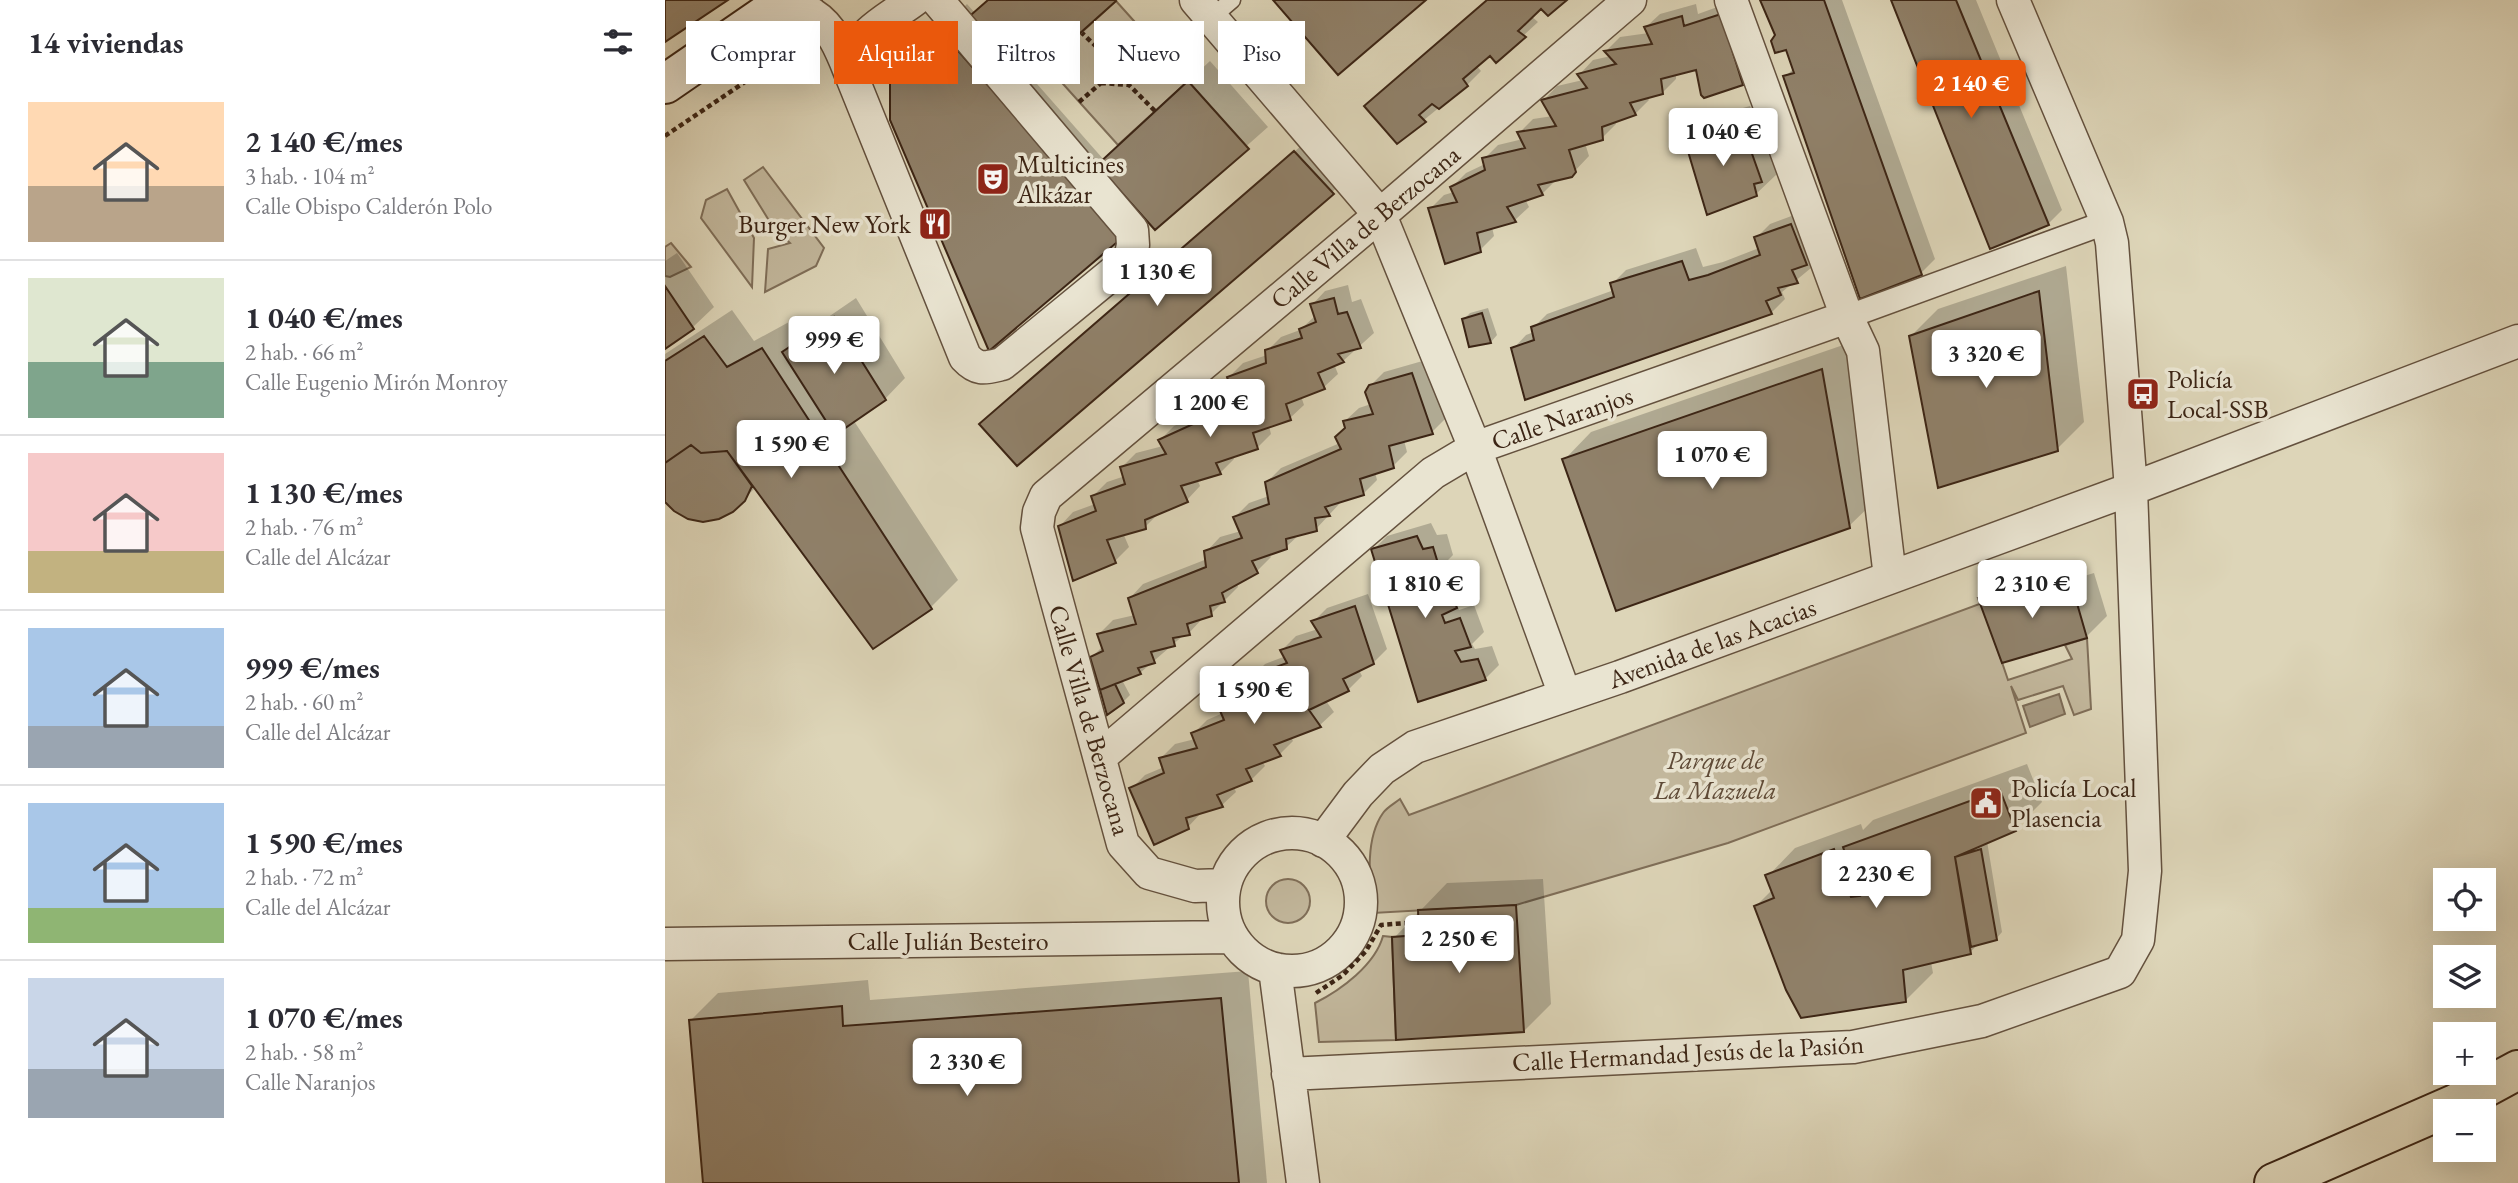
<!DOCTYPE html>
<html lang="es">
<head>
<meta charset="utf-8">
<style>
	body { margin:0; font-family:"EB Garamond",serif; background:#f7f7f7; color:#2b2b33; height:100vh; display:flex; flex-direction:column; font-size:26px; white-space:nowrap }
	* { box-sizing:border-box; margin:0 }
	p { font-size:23px; color:#7c7c81 }
	.icon { flex:none; width:38px; height:38px; fill:none; stroke:currentColor; stroke-width:2; stroke-linecap:round; stroke-linejoin:round }
	.map { position:relative; flex:1; overflow:hidden }
	.drawer { display:flex; flex-direction:column; background:#fff; width:665px }
	.drawer>* { flex:none }
	.banner { position:absolute; left:21px; top:21px; width:665px; height:63px; display:flex; gap:14px }
	.tools { position:absolute; left:1768px; top:868px; display:grid; gap:14px }
	.tools a { display:grid; place-items:center; width:63px; height:63px; border-radius:0px; background:#fff; box-shadow:0 7px 28px #0002; font-size:35px }
	.price { position:absolute; translate:-50% -60px; padding:0 16px; border-radius:7px; background:#fff; color:#222; font-size:23px; line-height:46px; filter:drop-shadow(0 2px 4px #0008) }
	.price::after { content:''; position:absolute; left:50%; top:42px; width:21px; height:16px; margin-left:-10px; background:inherit; clip-path:polygon(0 0,100% 0,50% 100%) }
	.price.on { background:#ea580c; color:#fff }
	ul { padding:0; list-style:none }
	li { display:flex; align-items:center; gap:21px; height:175px; padding:0 28px }
	li+li { border-top:2px solid #e1e1e2 }
	li span { display:grid; place-items:center; flex:none; width:196px; height:140px; border-radius:0px; color:#555 }
	li>.icon { margin-inline-start:auto }
	span .icon { width:84px; height:84px; fill:#fffc; stroke-width:1 }
	li b { font-size:30px }
	h2 { display:flex; justify-content:space-between; align-items:center; height:84px; padding:0 28px; font-size:30px }
	.pill { padding:0 24px; border-radius:0px; background:#fff; box-shadow:0 7px 28px #0002; font-size:24px; line-height:63px }
	.pill.on { background:#ea580c; color:#fff }
	main { display:flex; flex:1; min-height:0 }
	.map>svg:first-child { display:block }
	.green { fill:#c2b79c; stroke:#7f6e58; stroke-width:2 }
	.water { fill:#a69981; stroke:#7c6b56; stroke-width:2 }
	.shadow { fill:#0003 }
	.building { fill:#90816a; stroke:#3c2515; stroke-width:2 }
	.lines { fill:none; stroke-linecap:round; stroke-linejoin:round }
	.service-casing { stroke:#64513e; stroke-width:19 }
	.pedestrian-casing { stroke:#64513e; stroke-width:26 }
	.minor-casing { stroke:#64513e; stroke-width:35 }
	.secondary-casing { stroke:#3c2515; stroke-width:42 }
	.primary-casing { stroke:#3c2515; stroke-width:42 }
	.path { stroke:#3c2515; stroke-width:4.5; stroke-dasharray:5 3.5; stroke-linecap:butt }
	.service { stroke:#e9e4d1; stroke-width:16 }
	.pedestrian { stroke:#e9e4d1; stroke-width:23 }
	.minor { stroke:#e9e4d1; stroke-width:32 }
	.secondary { stroke:#e9e4d1; stroke-width:38 }
	.primary { stroke:#ddd5b8; stroke-width:38 }
	.labels { text-anchor:middle; dominant-baseline:central; stroke-width:7; stroke-linejoin:round; paint-order:stroke }
	.poi-label { font-size:26px; fill:#3c2515; stroke:#e9e4d1; text-anchor:start }
	.street-label { font-size:26px; fill:#3c2515; stroke:#e9e4d1 }
	.park-label { font-size:26px; font-style:italic; fill:#5e4a37; stroke:#e9e4d1 }
</style>
</head>
<body>
<main>
<section class="drawer">
<h2>14 viviendas<svg class="icon" aria-label="filters" viewBox="0 0 24 24"><path d="M4 7h16M4 17h16"/><circle cx="9" cy="7" r="2"/><circle cx="15" cy="17" r="2"/></svg></h2>
<ul>
<li><span style="background:linear-gradient(#ffd9b3 60%,#b9a48a 0)"><svg class="icon" aria-label="home" viewBox="0 0 24 24"><path d="M3 11l9-7 9 7M6 9v11h12V9"/></svg></span><div><b>2 140 €/mes</b><p>3 hab. · 104 m²</p><p>Calle Obispo Calderón Polo</p></div></li>
<li><span style="background:linear-gradient(#dfe7d0 60%,#7fa58c 0)"><svg class="icon" aria-label="home" viewBox="0 0 24 24"><path d="M3 11l9-7 9 7M6 9v11h12V9"/></svg></span><div><b>1 040 €/mes</b><p>2 hab. · 66 m²</p><p>Calle Eugenio Mirón Monroy</p></div></li>
<li><span style="background:linear-gradient(#f6c9c9 70%,#c2b280 0)"><svg class="icon" aria-label="home" viewBox="0 0 24 24"><path d="M3 11l9-7 9 7M6 9v11h12V9"/></svg></span><div><b>1 130 €/mes</b><p>2 hab. · 76 m²</p><p>Calle del Alcázar</p></div></li>
<li><span style="background:linear-gradient(#a9c7e8 70%,#9aa5b1 0)"><svg class="icon" aria-label="home" viewBox="0 0 24 24"><path d="M3 11l9-7 9 7M6 9v11h12V9"/></svg></span><div><b>999 €/mes</b><p>2 hab. · 60 m²</p><p>Calle del Alcázar</p></div></li>
<li><span style="background:linear-gradient(#a9c7e8 75%,#8fb573 0)"><svg class="icon" aria-label="home" viewBox="0 0 24 24"><path d="M3 11l9-7 9 7M6 9v11h12V9"/></svg></span><div><b>1 590 €/mes</b><p>2 hab. · 72 m²</p><p>Calle del Alcázar</p></div></li>
<li><span style="background:linear-gradient(#c9d6e8 65%,#9aa5b1 0)"><svg class="icon" aria-label="home" viewBox="0 0 24 24"><path d="M3 11l9-7 9 7M6 9v11h12V9"/></svg></span><div><b>1 070 €/mes</b><p>2 hab. · 58 m²</p><p>Calle Naranjos</p></div></li>
</ul>
</section>
<div class="map">
<svg width="1853" height="1183" viewBox="0 0 1853 1183">
	<rect width="100%" height="100%" fill="#ddd5b8"/>
	<filter id="stains"><feTurbulence type="fractalNoise" baseFrequency=".00286" numOctaves="4"/><feColorMatrix values="0 0 0 0 .2 0 0 0 0 .09 0 0 0 0 .02 0 0 0 .5 -.17"/></filter>
	<radialGradient id="worn" r=".72"><stop offset=".6" stop-color="#630" stop-opacity="0"/><stop offset="1" stop-color="#630" stop-opacity=".3"/></radialGradient>
	<!-- green -->
	<path class="green" d="M451,1L523,81L453,145L381,65Z
		M98,167L159,248L151,266L100,292L103,249L125,243L108,227L79,180Z
		M62,189L89,238L87,287L36,218L41,200Z
		M6,243L26,267L5,277L0,276V247Z
		M1317,603L1343,680L1407,659L1400,645L1422,638L1426,709L1409,715L1398,686L1353,700L1346,686L1361,733L1063,843L851,905L708,913C705,883 699,840 718,813C721,808 730,803 735,799L744,815Z
		M601 901a22 22 0 1 1 44 0a22 22 0 1 1-44 0Z
		M718,936L727,937L731,1040L654,1042L650,1003C676,990 710,965 718,936Z"/>
	<!-- water -->
	<path class="water" d="M1394,694L1400,714L1365,727L1358,706Z"/>
	<!-- shadow -->
	<path class="shadow" d="M323,0H450L365,76L439,160L545,61L603,127L490,227L478,214L456,237L226,81L302,4L310,13Z
		M822,0H899L876,7L866,16L873,22L831,61L825,54L811,65L816,71L802,85L733,141L701,106Z
		M1097,0H1177L1270,259L1256,273L1120,77L1129,68L1122,48L1112,36Z
		M1228,0H1311L1397,210L1383,224Z
		M1069,1L1091,69L1077,83L1039,96L1032,68L1011,74V79L997,93L982,97L984,100L970,114L950,121L951,124L937,138L920,143L924,156L906,175L891,180L877,194L860,199L864,207L850,220L827,227L829,236L815,250L765,209L779,195L789,192L787,187L801,173L820,164L819,159L833,145L858,139L854,133L868,119L888,116L879,100L892,86L918,80L915,74L928,60L946,56L941,51L955,37L984,33L981,27L995,14L1031,4L1033,14Z
		M1085,106L1090,118L1101,114L1112,174L1091,194L1021,138L1042,118Z
		M644,139L682,179L353,464L330,410Z
		M1140,211L1155,249L1143,261L1146,268L1117,292L1120,299L1106,313L848,349L861,335L869,332L868,328L882,314L949,290L947,284L961,270L1031,248L1038,267L1058,262L1094,248L1091,238L1105,224Z
		M12,253L49,307L28,327L0,347V261Z
		M1401,266L1419,422L1392,449L1246,336L1273,309Z
		M683,285L687,302L696,299L709,333L678,361L669,364L673,374L659,387L636,396L639,405L625,418L604,426L606,434L592,448L568,456L569,459L555,473L532,479L535,486L522,500L494,513L480,527L458,533L464,547L450,561L395,526L408,512L430,504L428,496L442,482L460,476L457,467L471,453L498,446L495,440L509,426L536,414L532,405L546,391L566,384L564,377L578,363L602,355V351L616,337L635,330L651,315L647,305L660,291Z
		M191,298L240,378L220,399L189,421L293,580L266,607L208,647L91,487L67,511L0,499V354L67,310L89,341L124,322L134,337Z
		M823,308L832,335L826,342L799,319L805,313Z
		M1184,343L1212,499L1184,526L899,460L926,432Z
		M761,360L781,418L767,432L739,440L742,452L728,466L710,472L712,480L698,494L677,501L651,529L635,534L621,547L604,554L606,557L592,571L572,583L573,587L546,614L537,617V619L524,633L520,634L475,673L457,680L465,695L458,702L427,657L438,646L434,634L448,620L470,615L465,598L478,584L542,559L541,552L555,537L576,531L570,517L584,503L604,496L602,482L616,468L675,443L682,427L680,421L694,408L706,404L705,386L719,372Z
		M766,523L772,535L782,534L788,555L782,561L787,573L795,568L805,593L792,605L794,610L809,605L819,632L807,644L810,649L827,646L834,665L820,679L755,699L708,550L722,536Z
		M1396,561V570L1413,564L1419,576L1429,573L1442,616L1421,637L1315,599L1336,578Z
		M703,594L722,649L708,663L694,670L697,676L683,690L661,701L669,712L655,725L626,737L628,741L615,754L597,761L600,766L586,780L569,787L571,792L557,805L537,812L523,827L466,789L480,775L499,767L496,758L510,744L530,739L528,734L542,720L558,713L555,706L568,693L589,685L586,678L600,664L621,656L617,650L631,636L653,629L648,622L662,608Z
		M1362,764L1377,802L1350,829L1322,841L1337,932L1331,939L1315,943L1305,952L1266,962L1268,973L1240,1001L1091,906L1108,889L1103,876L1130,848L1196,824L1198,830L1208,820Z
		M878,879L886,1004L859,1031L729,938L782,883Z
		M583,971L602,1183H40L26,1020L53,993L203,980L205,1000Z"/>
	<!-- building -->
	<path class="building" d="M0,0H63L0,42Z
		M323,0H450L451,1L357,85L299,21Z
		M608,0H761L673,75Z
		M822,0H902L883,16L876,9L853,31L861,37L831,63L825,56L798,79L803,86L774,109L767,104L754,115L761,122L732,144L699,106Z
		M1095,0H1159L1257,275L1195,299L1118,76L1129,73L1121,50L1110,53L1106,41L1110,35Z
		M1226,0H1291L1384,225L1325,249Z
		M1056,14L1078,85L1039,98L1036,95L1031,70L996,79L998,94L965,103L971,115L937,127L938,140L904,150L911,172L907,177L873,185L878,195L842,207L851,222L812,233L816,252L780,264L763,208L792,202L785,187L820,170L817,158L860,148L852,132L891,126L876,100L922,88L912,74L951,64L939,51L987,44L979,27L1017,16L1019,26Z
		M274,29L457,238L324,351L225,120V80Z
		M523,81L584,149L490,230L432,165Z
		M1065,126L1069,137L1080,134L1097,182L1089,184L1092,196L1042,215L1019,138Z
		M629,151L669,194L352,466L314,424Z
		M1126,224L1142,265L1127,270L1133,283L1113,288L1116,295L1101,301L1107,314L860,400L846,348L869,340L866,327L949,297L945,283L1017,261L1024,280L1043,275L1095,255L1089,237Z
		M0,286L29,329L0,349Z
		M1374,291L1393,451L1273,488L1244,336Z
		M669,298L673,314L682,312L696,348L673,354L679,362L653,373L660,389L621,404L626,420L588,433L593,449L551,463L556,474L516,486L523,502L480,520L481,529L442,540L451,563L408,581L393,526L431,511L426,496L460,484L455,467L501,454L493,440L537,420L530,404L567,392L562,377L601,363L600,350L637,338L634,329L651,322L645,304Z
		M817,313L826,343L804,347L797,319Z
		M169,317L221,400L170,435L117,352Z
		M39,336L62,367L97,348L267,609L208,649L62,451L36,453L26,445L0,463V361Z
		M1157,369L1185,528L951,611L897,459Z
		M747,373L768,434L724,446L729,468L695,479L699,495L660,507L665,516L650,518L652,531L621,539L622,549L587,561L593,573L557,593L560,602L545,606L547,616L522,624L525,635L508,638L510,646L486,652L490,663L473,668L476,674L435,690L425,657L438,651L432,634L471,624L463,598L541,567L539,551L577,538L568,517L604,504L600,482L676,449L670,437L680,428L678,421L708,414L700,392L704,385Z
		M26,445L36,453L62,451L87,486L80,501L68,512L54,519L38,522L23,519L9,511L0,502V463Z
		M752,536L758,549L768,547L775,570L767,571L773,585L781,580L792,608L777,615L780,623L795,618L806,647L790,651L796,662L813,659L821,680L753,702L706,549Z
		M1375,581L1376,589L1392,584L1398,595L1409,593L1422,638L1337,663L1313,598Z
		M690,606L709,664L678,679L684,691L644,710L656,727L609,745L616,756L581,769L587,781L552,795L558,807L521,818L524,829L489,845L464,788L499,773L494,758L532,748L526,733L559,720L553,706L589,692L584,677L622,663L615,650L656,637L646,621Z
		M450,684L459,703L442,715L435,690Z
		M1335,790L1351,831L1290,857L1306,954L1238,970L1241,1002L1136,1018L1121,990L1089,906L1109,898L1100,875L1169,849L1186,897L1195,896L1178,847Z
		M1316,849L1332,940L1306,947L1290,857Z
		M851,905L859,1032L731,1040L727,937L754,935L753,910Z
		M556,998L574,1183H38L24,1020L177,1006L178,1026Z"/>
	<g class="lines">
		<defs>
			<path id="service" d="M546,18L567,0"/>
			<path id="pedestrian" d="M1182,317L1442,222"/>
			<path id="minor" d="M249,0C228,16 192,33 187,61C185,65 186,72 187,77L300,357C313,371 320,368 337,364L465,259L468,245L467,230L272,0
				M531,0L715,215L810,448L900,695
				M1066,0L1182,317L1198,351L1225,577
				M116,5C126,7 140,9 148,15C169,28 178,55 187,77
				M435,757L768,473L810,448L1182,317
				M558 902a69 69 0 1 1 138 0a69 69 0 1 1-138 0Z
				M658,841L693,794L717,769L750,747L955,677L1466,489L1853,341
				M559,885L530,886L484,873L458,844L372,528L374,512L381,496L715,215L965,0
				M0,944L567,937
				M610,969L638,1183
				M623,1074L1188,1047L1317,1021L1455,972L1473,940L1480,871L1466,489L1447,243L1442,222L1348,0"/>
			<path id="secondary" d="M0,84L122,0"/>
			<path id="primary" d="M1609,1183L1790,1104L1853,1070"/>
		</defs>
		<!-- service casing -->
		<use href="#service" class="service-casing"/>
		<!-- pedestrian casing -->
		<use href="#pedestrian" class="pedestrian-casing"/>
		<!-- minor casing -->
		<use href="#minor" class="minor-casing"/>
		<!-- secondary casing -->
		<use href="#secondary" class="secondary-casing"/>
		<!-- primary casing -->
		<use href="#primary" class="primary-casing"/>
		<!-- path -->
		<path class="path" d="M438,53L465,56
			M436,83L464,85L490,111
			M464,85L465,56L486,39
			M414,102L436,83L438,53L417,33
			M0,136L136,44
			M651,993L678,975L701,951L716,925L754,922"/>
		<!-- service -->
		<use href="#service" class="service"/>
		<!-- pedestrian -->
		<use href="#pedestrian" class="pedestrian"/>
		<!-- minor -->
		<use href="#minor" class="minor"/>
		<!-- secondary -->
		<use href="#secondary" class="secondary"/>
		<!-- primary -->
		<use href="#primary" class="primary"/>
	</g>
	<!-- icons -->
	<defs>
		<symbol id="theatre-square" viewBox="-11 -11 22 22"><rect x="-9" y="-9" width="18" height="18" rx="4" fill="#8f2418" stroke="#e9e4d1"/><path d="M-5-5.5Q0-4 5-5.5V0Q5 5 0 6Q-5 5-5 0ZM-3.3-2.5H-1v1.5H-3.3ZM1-2.5H3.3v1.5H1ZM-2.8 1Q0 5.5 2.8 1Z" fill="#fff"/></symbol>
		<symbol id="restaurant-square" viewBox="-11 -11 22 22"><rect x="-9" y="-9" width="18" height="18" rx="4" fill="#8f2418" stroke="#e9e4d1"/><path d="M-5-6h1v4h1v-4h1v4h1v-4h1v5L-1.5 .5V6h-2V.5L-5-1ZM5-6V6H3V1.5H1.5Q1.5-4 5-6Z" fill="#fff"/></symbol>
		<symbol id="bus-square" viewBox="-11 -11 22 22"><rect x="-9" y="-9" width="18" height="18" rx="4" fill="#8f2418" stroke="#e9e4d1"/><path d="M-5-6H5V4H4V6H2V4H-2V6H-4V4H-5ZM-3.5-4V0h7V-4ZM-3.5 1.2v1.5H-2V1.2ZM2 1.2v1.5H3.5V1.2Z" fill="#fff"/></symbol>
		<symbol id="civic-square" viewBox="-11 -11 22 22"><rect x="-9" y="-9" width="18" height="18" rx="4" fill="#8f2418" stroke="#e9e4d1"/><path d="M-.6-6.5H3V-4.5H.6V-3L4-1V1h2V6H-6V1h2V-1L-.6-3ZM-1.2 2.5V6h2.4V2.5Z" fill="#fff"/></symbol>
	</defs>
	<g fill-rule="evenodd">
		<use href="#theatre-square" x="309" y="160" width="38" height="38"/>
		<use href="#restaurant-square" x="251" y="205" width="38" height="38"/>
		<use href="#bus-square" x="1459" y="375" width="38" height="38"/>
		<use href="#civic-square" x="1302" y="784" width="38" height="38"/>
	</g>
	<g class="labels">
		<!-- poi labels -->
		<g class="poi-label">
			<text x="352" y="164">Multicines<tspan x="352" dy="30">Alkázar</tspan></text>
			<text x="246" y="224" text-anchor="end">Burger New York</text>
			<text x="1502" y="379">Policía<tspan x="1502" dy="30">Local-SSB</tspan></text>
			<text x="1346" y="788">Policía Local<tspan x="1346" dy="30">Plasencia</tspan></text>
		</g>
		<!-- street labels -->
		<g class="street-label">
			<text transform="translate(700 227) rotate(-40)">Calle Villa de Berzocana</text>
			<text transform="translate(897 418) rotate(-19)">Calle Naranjos</text>
			<text transform="translate(1047 643) rotate(-20)">Avenida de las Acacias</text>
			<text transform="translate(425 720) rotate(74)">Calle Villa de Berzocana</text>
			<text x="283" y="941">Calle Julián Besteiro</text>
			<text transform="translate(1023 1053) rotate(-3)">Calle Hermandad Jesús de la Pasión</text>
		</g>
		<!-- park labels -->
		<g class="park-label">
			<text x="1050" y="760">Parque de<tspan x="1050" dy="30">La Mazuela</tspan></text>
		</g>
	</g>
	<rect width="100%" height="100%" filter="url(#stains)"/>
	<rect width="100%" height="100%" fill="url(#worn)"/>
</svg>
<div class="tools">
<a><svg class="icon" aria-label="locate" viewBox="0 0 24 24"><circle cx="12" cy="12" r="6"/><path d="M12 2v4M12 18v4M2 12h4M18 12h4"/></svg></a>
<a><svg class="icon" aria-label="layers" viewBox="0 0 24 24"><path d="M12 4l9 5-9 5-9-5zM3 14l9 5 9-5"/></svg></a>
<a>+</a>
<a>−</a>
</div>
<b class="price on" style="left:1306px;top:120px">2 140 €</b>
<b class="price" style="left:1058px;top:168px">1 040 €</b>
<b class="price" style="left:492px;top:308px">1 130 €</b>
<b class="price" style="left:169px;top:376px">999 €</b>
<b class="price" style="left:1321px;top:390px">3 320 €</b>
<b class="price" style="left:545px;top:439px">1 200 €</b>
<b class="price" style="left:126px;top:480px">1 590 €</b>
<b class="price" style="left:1047px;top:491px">1 070 €</b>
<b class="price" style="left:760px;top:620px">1 810 €</b>
<b class="price" style="left:1367px;top:620px">2 310 €</b>
<b class="price" style="left:589px;top:726px">1 590 €</b>
<b class="price" style="left:1211px;top:910px">2 230 €</b>
<b class="price" style="left:794px;top:975px">2 250 €</b>
<b class="price" style="left:302px;top:1098px">2 330 €</b>
<div class="banner">
<a class="pill">Comprar</a>
<a class="pill on">Alquilar</a>
<a class="pill">Filtros</a>
<a class="pill">Nuevo</a>
<a class="pill">Piso</a>
</div>
</div>
</main>
</body>
</html>
